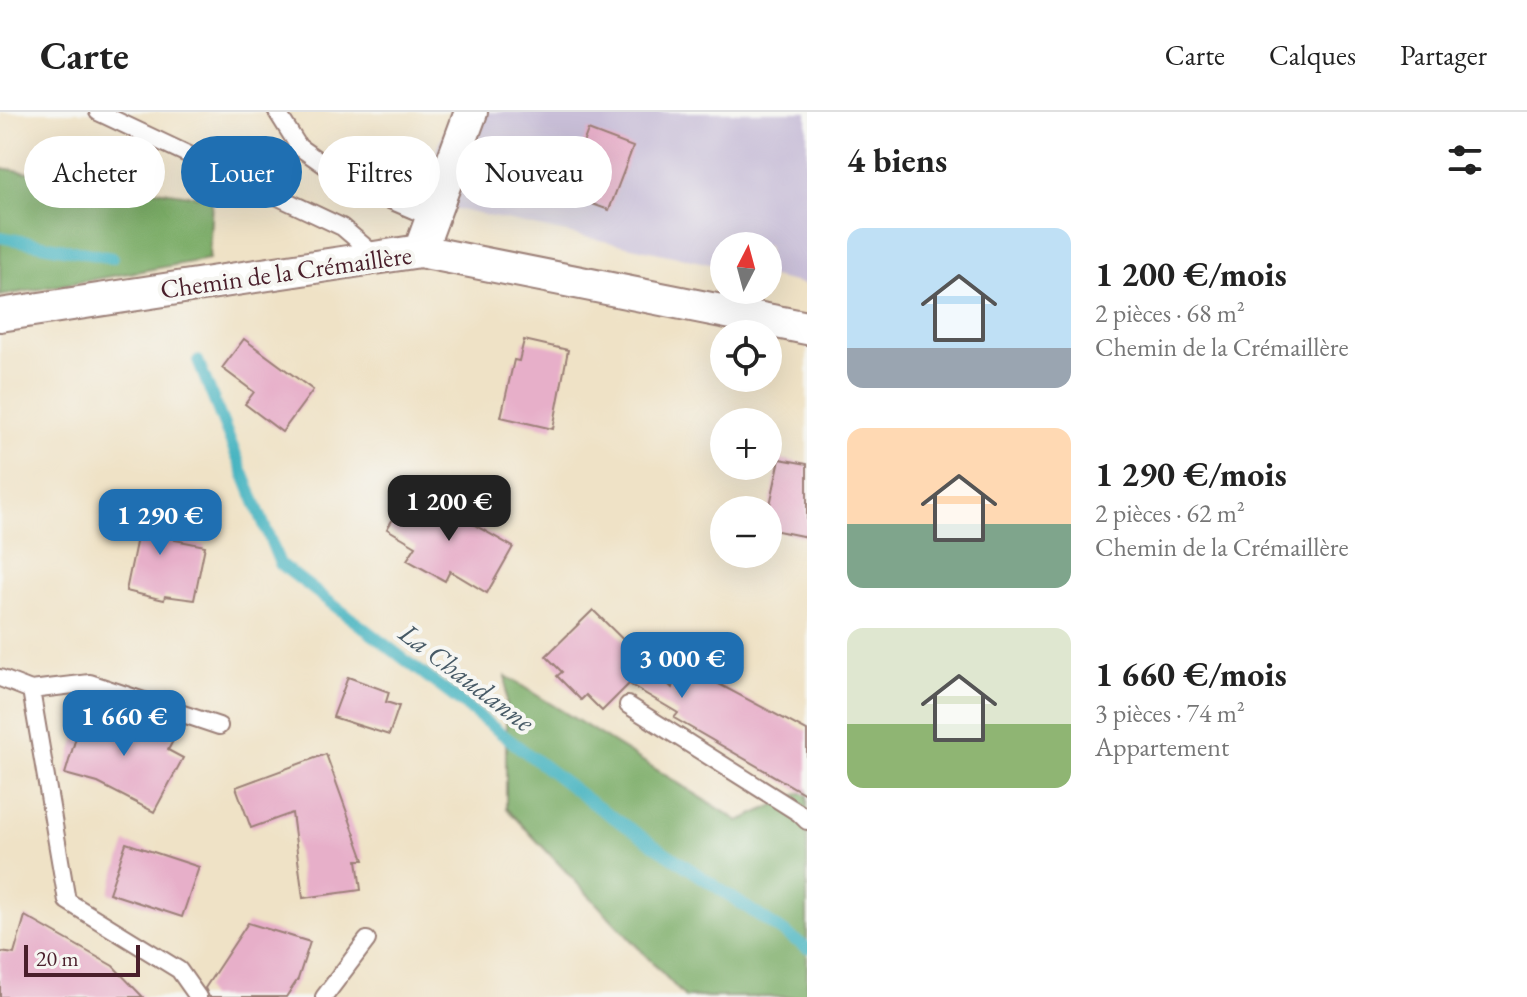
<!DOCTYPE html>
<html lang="fr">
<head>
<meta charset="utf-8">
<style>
	body { margin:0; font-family:"EB Garamond",serif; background:#f6f6f6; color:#222; height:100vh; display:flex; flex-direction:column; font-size:30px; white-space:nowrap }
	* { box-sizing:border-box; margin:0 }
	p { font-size:26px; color:#767676 }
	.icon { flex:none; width:44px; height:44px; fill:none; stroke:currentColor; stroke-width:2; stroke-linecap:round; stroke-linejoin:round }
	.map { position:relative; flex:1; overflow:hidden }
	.sheet { display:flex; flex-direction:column; background:#fff; width:720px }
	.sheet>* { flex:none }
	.top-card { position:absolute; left:24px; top:24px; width:662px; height:72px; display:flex; gap:16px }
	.needle { width:52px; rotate:6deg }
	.buttons { position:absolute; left:710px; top:120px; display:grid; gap:16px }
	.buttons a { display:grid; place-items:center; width:72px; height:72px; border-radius:50%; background:#fff; box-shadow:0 8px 32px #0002; font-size:40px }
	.scale { position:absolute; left:24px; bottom:20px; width:116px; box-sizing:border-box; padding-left:8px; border:4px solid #4a1f2b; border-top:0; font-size:22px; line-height:28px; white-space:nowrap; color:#4a1f2b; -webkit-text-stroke:6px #f6f6f2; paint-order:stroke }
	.price { position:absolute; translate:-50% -68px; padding:0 18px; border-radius:16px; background:#1f6fb2; color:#fff; font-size:26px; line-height:52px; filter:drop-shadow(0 2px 4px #0008) }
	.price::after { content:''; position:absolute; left:50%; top:48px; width:24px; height:18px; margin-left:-12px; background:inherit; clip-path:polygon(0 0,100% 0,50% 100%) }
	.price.selected { background:#222; color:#fff }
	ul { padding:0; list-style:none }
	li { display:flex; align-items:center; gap:24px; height:200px; padding:0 40px }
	li span { display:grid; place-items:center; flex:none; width:224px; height:160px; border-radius:16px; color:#555 }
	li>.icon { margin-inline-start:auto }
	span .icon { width:96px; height:96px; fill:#fffc; stroke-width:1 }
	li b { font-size:34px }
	h2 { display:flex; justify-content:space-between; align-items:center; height:96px; padding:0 40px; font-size:34px }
	.tag { padding:0 28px; border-radius:36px; background:#fff; box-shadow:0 8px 32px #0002; font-size:28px; line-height:72px }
	.tag.selected { background:#1f6fb2; color:#fff }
	header { display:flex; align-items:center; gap:48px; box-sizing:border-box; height:112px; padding:0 40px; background:#fff; border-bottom:2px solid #e0e0e0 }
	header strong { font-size:38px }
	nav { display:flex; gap:44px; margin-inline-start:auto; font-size:28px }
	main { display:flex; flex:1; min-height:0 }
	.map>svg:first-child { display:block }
	.industrial { fill:#c9bfd8 }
	.forest { fill:#7aac66; stroke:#626648; stroke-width:2 }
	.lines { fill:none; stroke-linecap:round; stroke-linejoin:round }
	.stream { stroke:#43b2bf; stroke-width:12 }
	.building { fill:#e7afc9 }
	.service-casing { stroke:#9c8078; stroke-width:20 }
	.minor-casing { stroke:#9c8078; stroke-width:36 }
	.service { stroke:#fff; stroke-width:16 }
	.minor { stroke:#fff; stroke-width:32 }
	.labels { text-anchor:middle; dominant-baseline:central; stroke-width:8; stroke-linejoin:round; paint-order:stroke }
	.street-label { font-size:26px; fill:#4a1f2b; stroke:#f6f6f2 }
	.water-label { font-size:28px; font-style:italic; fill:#475a66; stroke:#f6f6f2 }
</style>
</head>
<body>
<header>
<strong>Carte</strong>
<nav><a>Carte</a><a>Calques</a><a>Partager</a></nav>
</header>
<main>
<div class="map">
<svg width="807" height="885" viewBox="0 0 807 885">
	<rect width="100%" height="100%" fill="#f6f6f2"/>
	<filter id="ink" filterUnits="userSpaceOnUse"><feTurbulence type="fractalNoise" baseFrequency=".0125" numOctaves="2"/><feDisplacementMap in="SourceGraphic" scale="16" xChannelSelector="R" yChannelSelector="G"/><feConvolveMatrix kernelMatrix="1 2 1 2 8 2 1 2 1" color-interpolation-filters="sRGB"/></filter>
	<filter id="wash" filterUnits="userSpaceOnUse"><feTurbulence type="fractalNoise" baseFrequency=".006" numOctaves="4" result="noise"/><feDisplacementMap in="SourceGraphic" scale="32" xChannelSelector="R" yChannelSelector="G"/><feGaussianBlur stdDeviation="1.8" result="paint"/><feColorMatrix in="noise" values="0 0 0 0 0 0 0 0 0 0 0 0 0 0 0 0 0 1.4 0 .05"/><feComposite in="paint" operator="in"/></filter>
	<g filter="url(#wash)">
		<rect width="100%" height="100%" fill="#efe2c6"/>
		<!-- industrial -->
		<path class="industrial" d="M451,0H807V173L768,164V134H724V155L419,89Z"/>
		<!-- forest -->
		<path class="forest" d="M0,56L212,86L209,147L0,184Z
			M506,564L739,709L807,678V885H685L506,696Z"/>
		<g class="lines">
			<!-- stream -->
			<path class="stream" d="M0,125L112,146
				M198,249L280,452L592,691L807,836"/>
		</g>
		<g id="blocks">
			<!-- building -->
			<path class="building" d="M588,18L633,35L609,98L564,82Z
				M244,227L313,278L282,320L245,292L254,280L222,256Z
				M524,228L568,238L553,317L501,305L514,248L519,249Z
				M780,347L807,352V425L768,417V402Z
				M411,377L513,435L487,481L450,459L445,469L407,448L416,434L387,417Z
				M122,393L166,401L163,417L177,420L175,428L205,434L194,488L165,484L164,488L126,479L137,426L116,422Z
				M593,498L672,576L685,554L807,619V683L674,606L678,601L629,572L602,599L586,583L581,588L557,564L562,560L546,544Z
				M348,565L389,580L386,590L399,594L389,623L333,605Z
				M102,598L137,608L174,627L168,638L183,646L154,700L98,671L65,662L83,602L99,607Z
				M326,642L364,748H357L361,778L303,786L292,701L251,716L236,675Z
				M126,731L199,755L182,805L109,781Z
				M25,804L113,854L143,885H0V840L14,842Z
				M248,811L310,830L298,867L286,885H209L205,876Z"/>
		</g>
	</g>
	<g filter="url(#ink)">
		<use href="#blocks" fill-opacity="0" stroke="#9c8078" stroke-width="2"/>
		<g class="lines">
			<defs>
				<path id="service" d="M98,0L342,115L376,144
					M277,0L299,35L350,71L432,106
					M0,566L31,578L90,571L219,614
					M31,578L67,789L179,858L198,885
					M628,593L799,701L807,709
					M324,885L367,828"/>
				<path id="minor" d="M420,139L471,0
					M0,203L420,139L807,216"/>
			</defs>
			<!-- service casing -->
			<use href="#service" class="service-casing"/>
			<!-- minor casing -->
			<use href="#minor" class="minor-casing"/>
			<!-- service -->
			<use href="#service" class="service"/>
			<!-- minor -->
			<use href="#minor" class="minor"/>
		</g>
	</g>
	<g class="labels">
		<!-- street labels -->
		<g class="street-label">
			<text transform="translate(286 160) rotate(-8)">Chemin de la Crémaillère</text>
		</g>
		<!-- water labels -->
		<g class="water-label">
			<text transform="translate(467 565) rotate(37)">La Chaudanne</text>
		</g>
	</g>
</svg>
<div class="buttons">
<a><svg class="needle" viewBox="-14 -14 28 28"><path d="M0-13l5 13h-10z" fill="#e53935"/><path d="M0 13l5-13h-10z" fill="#767676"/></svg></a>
<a><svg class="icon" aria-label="locate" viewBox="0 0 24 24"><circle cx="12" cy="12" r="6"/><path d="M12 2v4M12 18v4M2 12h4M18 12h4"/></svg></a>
<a>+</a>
<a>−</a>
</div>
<div class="scale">20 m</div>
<b class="price selected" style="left:449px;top:431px">1 200 €</b>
<b class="price" style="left:160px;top:445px">1 290 €</b>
<b class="price" style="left:682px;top:588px">3 000 €</b>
<b class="price" style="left:124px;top:646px">1 660 €</b>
<div class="top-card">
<a class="tag">Acheter</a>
<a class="tag selected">Louer</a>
<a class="tag">Filtres</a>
<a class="tag">Nouveau</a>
</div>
</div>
<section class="sheet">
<h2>4 biens<svg class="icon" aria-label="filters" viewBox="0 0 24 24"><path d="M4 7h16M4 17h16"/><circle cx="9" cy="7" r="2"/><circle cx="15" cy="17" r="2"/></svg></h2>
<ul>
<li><span style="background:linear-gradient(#bfe0f5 75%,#9aa5b1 0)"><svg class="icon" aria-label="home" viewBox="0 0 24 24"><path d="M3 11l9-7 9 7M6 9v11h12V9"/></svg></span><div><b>1 200 €/mois</b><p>2 pièces · 68 m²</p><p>Chemin de la Crémaillère</p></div></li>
<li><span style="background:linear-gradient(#ffd9b3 60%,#7fa58c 0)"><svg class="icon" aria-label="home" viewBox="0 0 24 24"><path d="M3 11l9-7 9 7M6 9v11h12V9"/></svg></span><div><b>1 290 €/mois</b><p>2 pièces · 62 m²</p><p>Chemin de la Crémaillère</p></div></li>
<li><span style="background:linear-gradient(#dfe7d0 60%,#8fb573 0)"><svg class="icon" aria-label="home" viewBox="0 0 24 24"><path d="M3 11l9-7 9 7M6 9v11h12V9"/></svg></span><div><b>1 660 €/mois</b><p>3 pièces · 74 m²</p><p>Appartement</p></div></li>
</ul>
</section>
</main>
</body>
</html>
